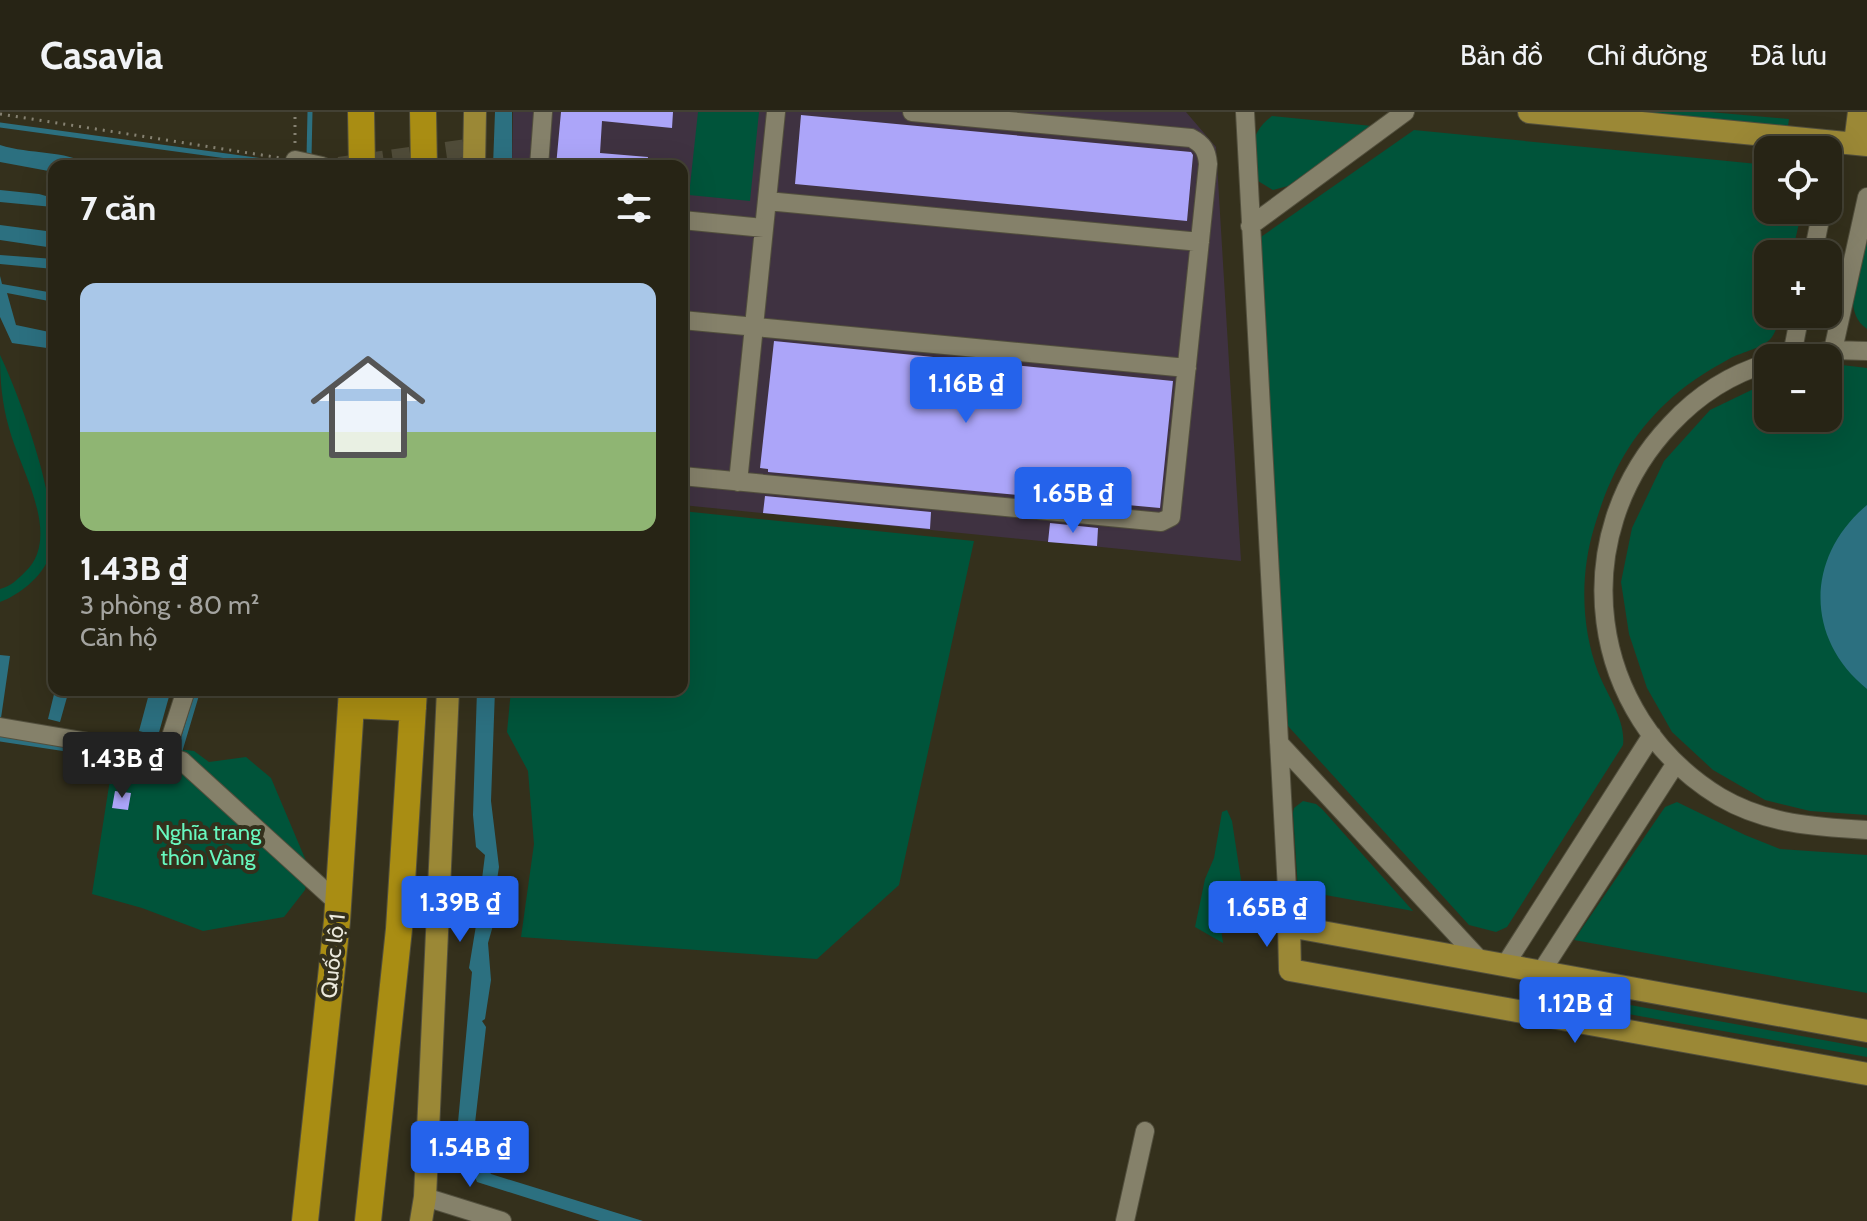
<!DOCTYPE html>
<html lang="vi">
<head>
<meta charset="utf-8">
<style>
	body { margin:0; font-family:Cabin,sans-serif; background:#333022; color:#f1f3f6; height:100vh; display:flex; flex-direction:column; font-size:30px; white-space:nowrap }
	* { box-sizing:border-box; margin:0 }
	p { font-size:26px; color:#a4a4a0 }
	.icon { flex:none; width:44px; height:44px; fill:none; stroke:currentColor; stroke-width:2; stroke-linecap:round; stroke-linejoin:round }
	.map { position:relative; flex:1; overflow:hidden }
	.side { position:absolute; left:48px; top:48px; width:640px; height:536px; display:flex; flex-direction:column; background:#272415; border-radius:16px; box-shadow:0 8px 32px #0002,0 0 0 2px #434134 }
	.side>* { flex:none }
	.tools { position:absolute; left:1754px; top:24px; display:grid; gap:16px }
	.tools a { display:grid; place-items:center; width:88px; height:88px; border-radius:16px; background:#272415; box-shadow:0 8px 32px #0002,0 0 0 2px #434134; font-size:40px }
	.price { position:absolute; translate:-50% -68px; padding:0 18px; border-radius:8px; background:#2563eb; color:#fff; font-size:26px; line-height:52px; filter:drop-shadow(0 2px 4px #0008) }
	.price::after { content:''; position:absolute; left:50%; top:48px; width:24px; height:18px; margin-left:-12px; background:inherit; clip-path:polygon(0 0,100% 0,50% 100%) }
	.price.active { background:#222; color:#fff }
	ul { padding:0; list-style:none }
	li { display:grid; align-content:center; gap:16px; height:424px; padding:0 32px }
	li+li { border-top:2px solid #434134 }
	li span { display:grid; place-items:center; height:248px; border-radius:16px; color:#555 }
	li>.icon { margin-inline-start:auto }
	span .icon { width:144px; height:144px; fill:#fffc; stroke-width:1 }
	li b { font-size:34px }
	h2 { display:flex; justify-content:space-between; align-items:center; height:96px; padding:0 32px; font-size:34px }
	header { display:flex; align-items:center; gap:48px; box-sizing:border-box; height:112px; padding:0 40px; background:#272415; border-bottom:2px solid #434134 }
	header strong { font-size:38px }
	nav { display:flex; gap:44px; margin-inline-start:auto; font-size:28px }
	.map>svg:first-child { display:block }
	.industrial { fill:#3f3241 }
	.green { fill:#00543a }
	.water { fill:#2c7080 }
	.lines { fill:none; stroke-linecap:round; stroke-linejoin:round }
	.stream { stroke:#2c7080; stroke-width:5 }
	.building { fill:#aca5f9 }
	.minor-tunnel { stroke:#504c39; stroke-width:18; stroke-dasharray:18 9; stroke-linecap:butt }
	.minor-casing { stroke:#524f3d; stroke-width:20 }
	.major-casing { stroke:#524f3d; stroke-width:24 }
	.highway-casing { stroke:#524f3d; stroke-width:28 }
	.path { stroke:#868272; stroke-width:3; stroke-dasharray:2 6; stroke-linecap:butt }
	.minor { stroke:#85816a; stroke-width:18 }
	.major { stroke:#9b8836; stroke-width:22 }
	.highway { stroke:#a98d13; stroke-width:26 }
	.labels { text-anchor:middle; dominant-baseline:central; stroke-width:8; stroke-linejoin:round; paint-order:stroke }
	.park-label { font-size:22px; fill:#67f7be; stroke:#34301c }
	.street-label { font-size:22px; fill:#eceadd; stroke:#34301c }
</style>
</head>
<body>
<header>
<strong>Casavia</strong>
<nav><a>Bản đồ</a><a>Chỉ đường</a><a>Đã lưu</a></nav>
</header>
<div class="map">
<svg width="1867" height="1109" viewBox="0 0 1867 1109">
	<rect width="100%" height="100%" fill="#34301c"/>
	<!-- industrial -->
	<path class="industrial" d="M513,0H1186L1216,35L1241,449L682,393V54H512Z"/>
	<!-- green -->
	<path class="green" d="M698,0H759L750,89L689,83Z
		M1640,0H1710L1789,7L1788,14Z
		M1272,4L1372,14L1288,74L1273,78L1258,69C1254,39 1246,24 1272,4Z
		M1414,18L1768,53V98H1802L1792,142H1768V202H1780C1778,210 1777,218 1772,225C1763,237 1743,239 1729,247C1707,259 1683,274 1665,292C1628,327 1608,368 1594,416C1580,462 1581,515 1598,560C1607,583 1626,608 1623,633L1507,815L1496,820L1469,813L1288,614L1258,127Z
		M1867,118V217C1838,198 1861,146 1867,118Z
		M0,243C20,285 64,402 49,445C42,465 19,483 0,490V477C11,474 17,468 25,460C63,424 20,358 9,316C2,291 0,269 0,243Z
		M1842,253L1867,256V703L1810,699L1765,688L1713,658L1672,620L1647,576L1629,522L1621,470L1632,416L1664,349L1710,298L1768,270V306H1828V256Z
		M682,399L974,429L899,773L817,847L521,825L534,732L528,659L507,620L511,578H682Z
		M177,637L194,639L209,650L246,645L271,666L309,756L305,778L284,805L203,819L142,796L92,782L114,642L171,651Z
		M1303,689L1316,692L1322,697L1413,799L1298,778L1293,701L1294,696Z
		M1677,690L1745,723L1780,737L1867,743V881L1574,828L1665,695Z
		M1227,698L1232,709L1245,794L1237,788L1228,787L1220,808L1223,831L1195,815L1205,767L1214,746L1222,700Z
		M1608,889L1867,936V945L1606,898L1603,894Z"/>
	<!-- water -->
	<path class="water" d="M495,0H512V54H493Z
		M0,33C31,43 63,37 92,54H54V60L0,50Z
		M0,78L39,82L53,86V95L0,90Z
		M0,113L54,120V136L0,128Z
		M0,143L54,147V157L0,152Z
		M0,164L2,172L54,181V190L7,181L16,213L54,221V237L12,231L0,205Z
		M1867,393V577C1804,526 1806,444 1867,393Z
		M0,543L10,544L1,606H0Z
		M55,578H69L60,610L48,607Z
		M150,578L170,581L158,624L139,619Z
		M477,578H495L491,689L499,755L494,787L496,803L488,831L491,868L485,907L482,909L486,915L474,1020L483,1051L491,1062L643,1109H600L477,1070L457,1021L472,860L469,856L481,783L465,784L467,769L481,775L485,743L476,735L473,703Z"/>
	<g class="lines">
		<!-- stream -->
		<path class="stream" d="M0,13L292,53
			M309,45L310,0
			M0,627L172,653
			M178,645L198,578"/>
	</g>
	<!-- building -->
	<path class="building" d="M561,0H673L672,16L602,9L600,41L648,45L647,54H556Z
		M801,3L1191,40L1193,43L1187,109L795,72Z
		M774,229L1173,269L1160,396L768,360V357L760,356Z
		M765,384L931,400L930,417L763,401Z
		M1050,411L1098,416L1097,434L1048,430Z
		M115,679L131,681L128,698L112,696Z"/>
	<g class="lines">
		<!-- minor-tunnel -->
		<path class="minor-tunnel" d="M339,54L474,35"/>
		<defs>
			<path id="minor" d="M1245,0L1289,814
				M295,54V48L322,54
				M539,54L543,0
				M1828,68L1836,30
				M767,89L1200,130
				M682,108L764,116
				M1250,114L1405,0
				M1813,142L1822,98
				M682,208L1187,256
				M1833,238L1867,85
				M1792,243L1800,202
				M1784,246L1833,238L1867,239
				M1768,251C1731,262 1697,284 1671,312C1564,424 1587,604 1720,685C1766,712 1815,715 1867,718
				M682,364L1161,410L1171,405L1208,52C1207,39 1203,32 1191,26L912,0
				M738,370L776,0
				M0,615L165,643L182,649L338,791
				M1279,631L1481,849
				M165,643L186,578
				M1505,853L1652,623
				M1541,860L1676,651
				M425,1085L502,1109
				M1125,1109L1145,1019"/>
			<path id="major" d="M1529,0L1867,33
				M1855,31L1859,0
				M474,54L475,0
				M1867,919L1289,814L1290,858L1867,962
				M421,1109L425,1085L448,578"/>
			<path id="highway" d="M361,0L362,54
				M423,0L424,54
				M351,593L413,596
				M305,1109L337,809L352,578
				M368,1109L399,817L414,578"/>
		</defs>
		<!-- minor casing -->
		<use href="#minor" class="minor-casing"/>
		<!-- major casing -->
		<use href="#major" class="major-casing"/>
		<!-- highway casing -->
		<use href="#highway" class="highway-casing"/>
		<!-- path -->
		<path class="path" d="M0,2L281,46
			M295,31V0
			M157,53L166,54"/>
		<!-- minor -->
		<use href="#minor" class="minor"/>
		<!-- major -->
		<use href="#major" class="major"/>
		<!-- highway -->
		<use href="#highway" class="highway"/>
	</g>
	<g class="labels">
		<!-- park labels -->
		<g class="park-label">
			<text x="208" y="720">Nghĩa trang<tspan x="208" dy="25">thôn Vàng</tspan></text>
		</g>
		<!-- street labels -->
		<g class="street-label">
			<text transform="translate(333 844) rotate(-84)">Quốc lộ 1</text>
		</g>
	</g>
</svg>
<div class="tools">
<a><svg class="icon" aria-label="locate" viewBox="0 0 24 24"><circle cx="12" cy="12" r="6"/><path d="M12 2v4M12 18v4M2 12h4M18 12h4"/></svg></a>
<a>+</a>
<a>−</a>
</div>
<b class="price" style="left:966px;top:313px">1.16B ₫</b>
<b class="price" style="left:1073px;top:423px">1.65B ₫</b>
<b class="price active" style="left:122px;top:688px">1.43B ₫</b>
<b class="price" style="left:460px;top:832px">1.39B ₫</b>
<b class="price" style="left:1267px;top:837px">1.65B ₫</b>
<b class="price" style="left:1575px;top:933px">1.12B ₫</b>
<b class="price" style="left:470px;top:1077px">1.54B ₫</b>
<section class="side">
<h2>7 căn<svg class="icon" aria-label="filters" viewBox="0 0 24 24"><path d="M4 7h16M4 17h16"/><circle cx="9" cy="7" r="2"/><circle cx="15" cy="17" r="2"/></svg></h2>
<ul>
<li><span style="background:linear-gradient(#a9c7e8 60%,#8fb573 0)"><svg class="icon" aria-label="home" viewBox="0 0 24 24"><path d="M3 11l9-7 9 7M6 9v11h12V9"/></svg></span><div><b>1.43B ₫</b><p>3 phòng · 80 m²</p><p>Căn hộ</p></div></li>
</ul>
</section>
</div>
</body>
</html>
